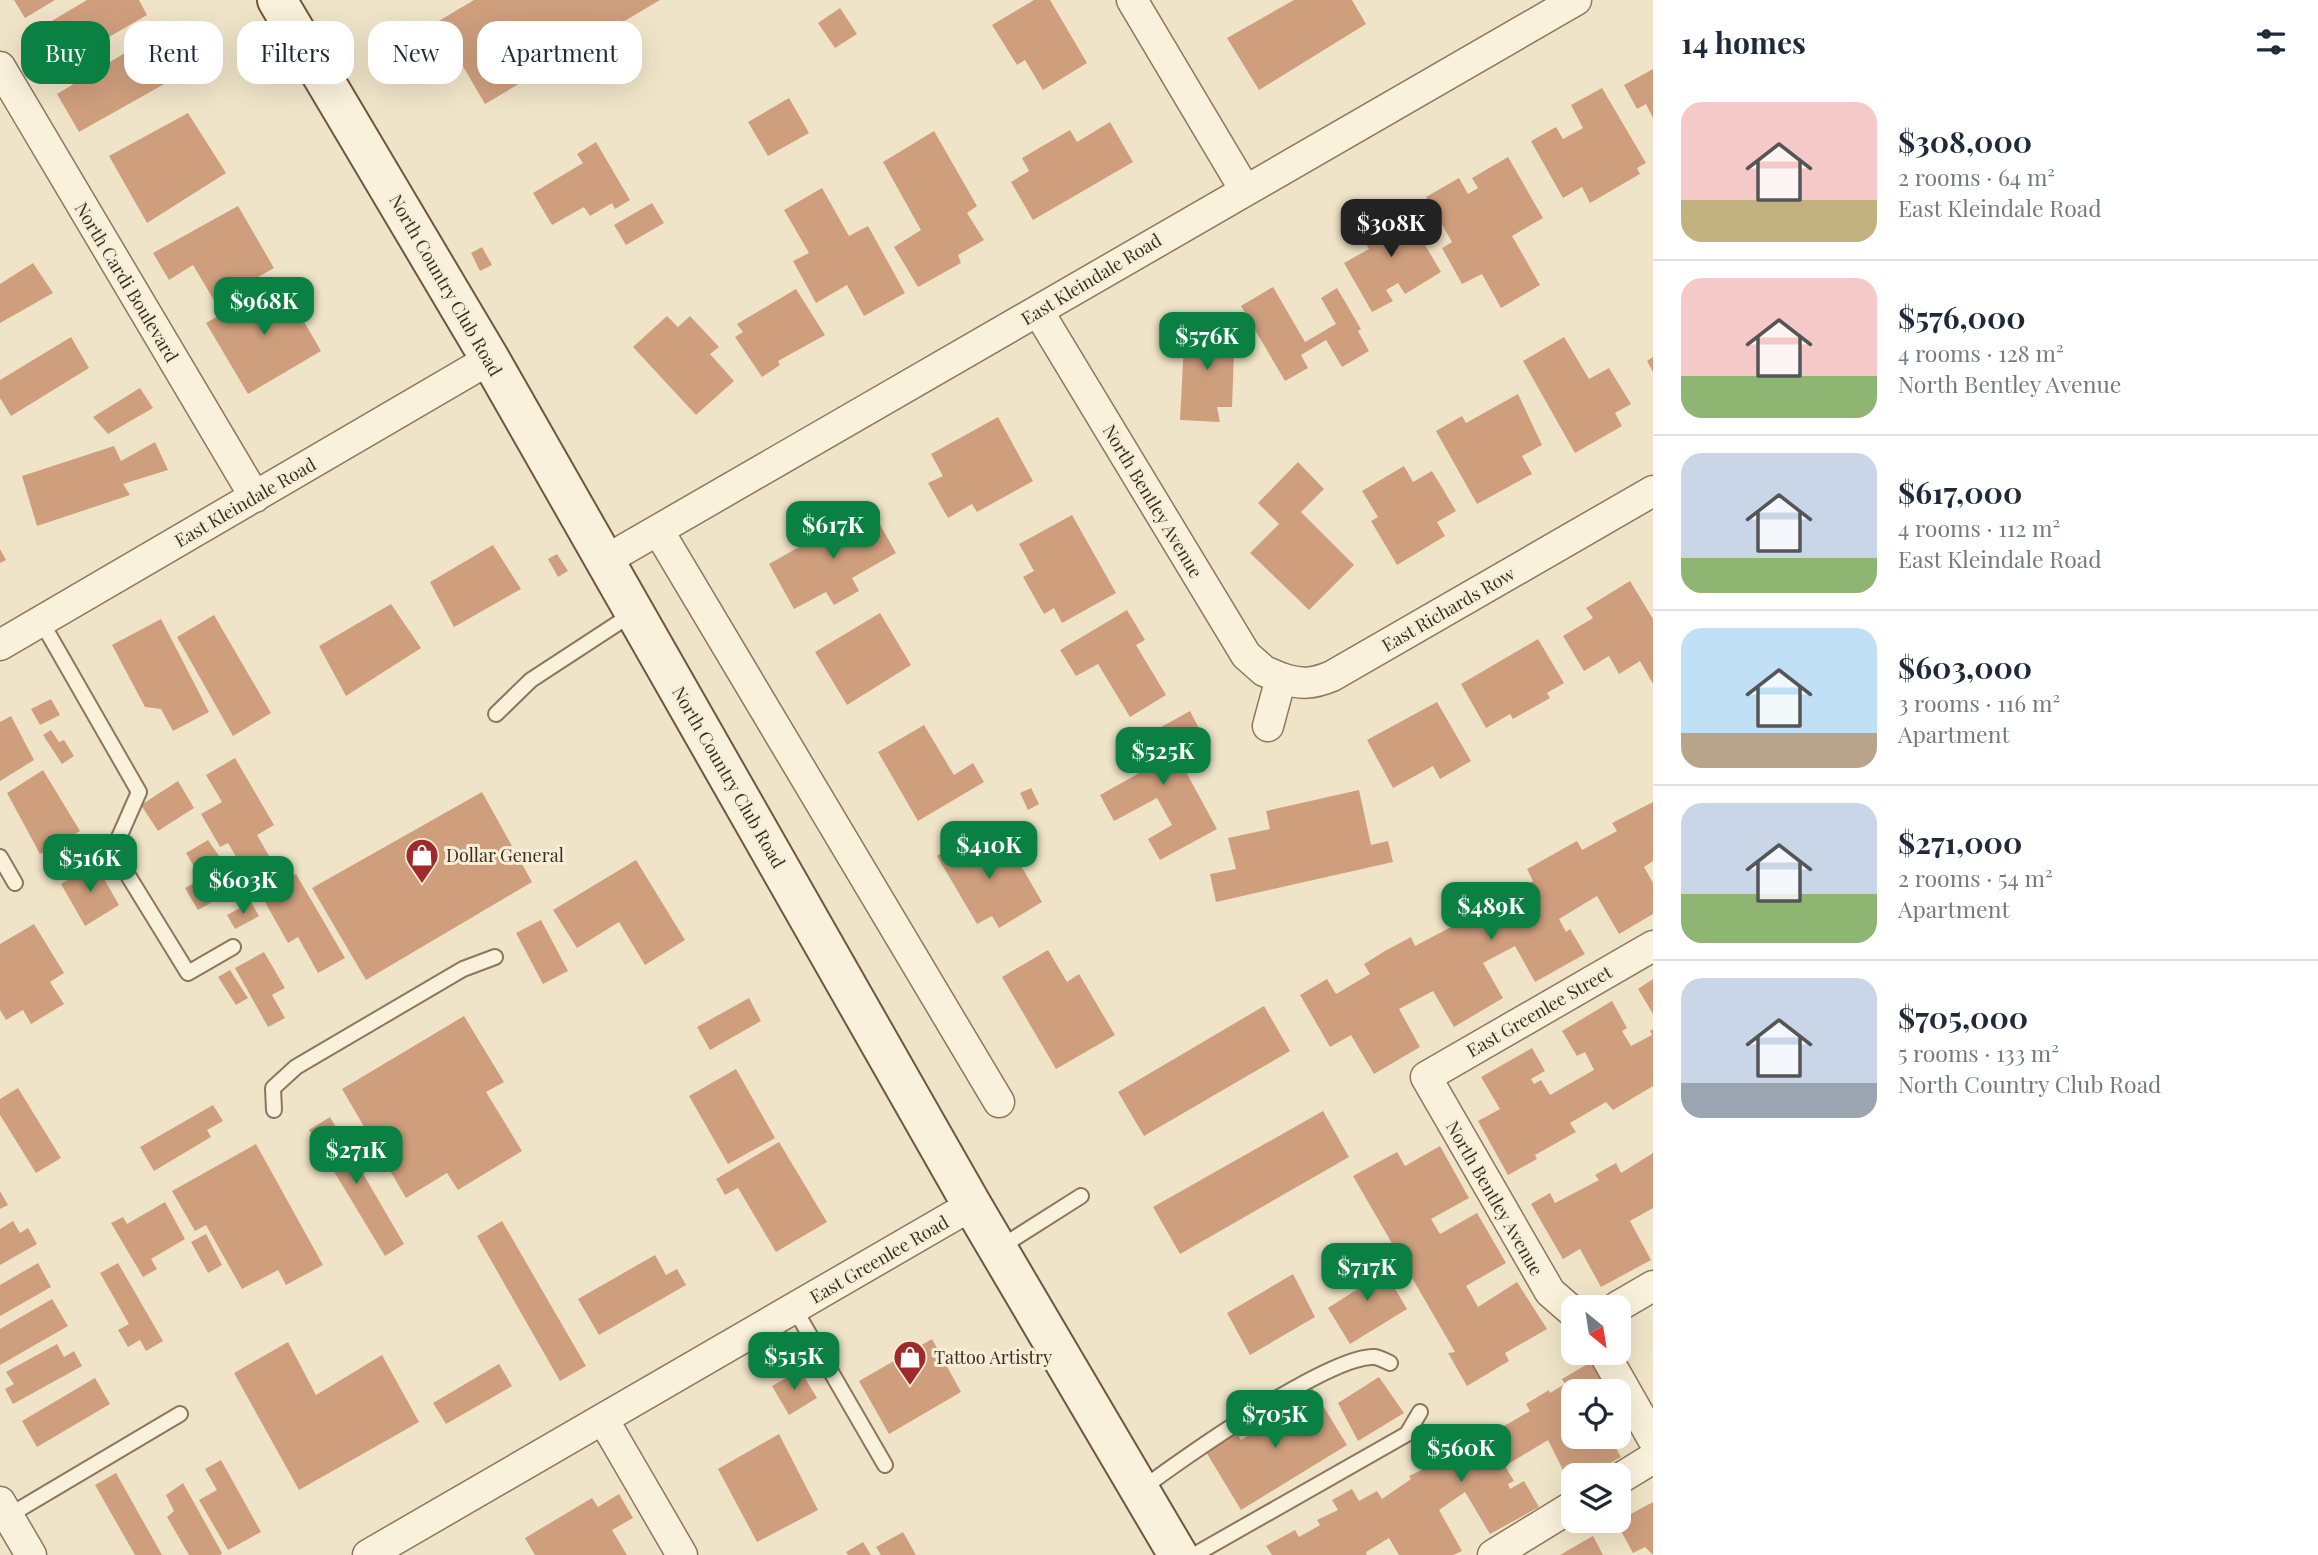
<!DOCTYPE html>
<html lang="en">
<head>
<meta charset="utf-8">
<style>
	body { margin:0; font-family:"Playfair Display",serif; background:#f6f6f7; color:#1f2937; height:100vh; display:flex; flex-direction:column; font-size:26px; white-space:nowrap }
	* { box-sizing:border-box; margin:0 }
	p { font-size:23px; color:#747a83 }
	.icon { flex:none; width:38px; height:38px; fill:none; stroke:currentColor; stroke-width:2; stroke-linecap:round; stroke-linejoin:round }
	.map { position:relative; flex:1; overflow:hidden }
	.sheet { display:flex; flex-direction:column; background:#fff; width:665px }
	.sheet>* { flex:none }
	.guide { position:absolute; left:21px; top:21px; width:665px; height:63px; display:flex; gap:14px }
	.needle { width:46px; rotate:150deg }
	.buttons { position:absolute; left:1561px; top:1295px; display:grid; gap:14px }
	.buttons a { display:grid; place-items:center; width:70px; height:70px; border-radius:14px; background:#fff; box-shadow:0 7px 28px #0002; font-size:35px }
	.price { position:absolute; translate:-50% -60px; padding:0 16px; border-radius:14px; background:#0b8043; color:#fff; font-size:23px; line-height:46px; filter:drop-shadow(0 2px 4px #0008) }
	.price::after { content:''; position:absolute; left:50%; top:42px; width:21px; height:16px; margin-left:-10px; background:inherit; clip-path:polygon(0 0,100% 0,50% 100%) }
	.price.current { background:#222; color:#fff }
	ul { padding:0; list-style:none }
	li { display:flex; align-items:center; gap:21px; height:175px; padding:0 28px }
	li+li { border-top:2px solid #e0e1e3 }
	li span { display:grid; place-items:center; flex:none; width:196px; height:140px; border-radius:21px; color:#555 }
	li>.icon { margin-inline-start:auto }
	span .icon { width:84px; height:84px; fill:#fffc; stroke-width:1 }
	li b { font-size:30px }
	h2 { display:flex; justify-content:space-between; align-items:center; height:84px; padding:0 28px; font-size:30px }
	.chip { padding:0 24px; border-radius:21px; background:#fff; box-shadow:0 7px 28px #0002; font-size:24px; line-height:63px }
	.chip.current { background:#0b8043; color:#fff }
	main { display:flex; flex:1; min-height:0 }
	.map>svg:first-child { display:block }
	.building { fill:#cf9f7d }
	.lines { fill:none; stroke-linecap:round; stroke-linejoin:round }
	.lane-casing { stroke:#8d765c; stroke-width:18 }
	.street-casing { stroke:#8d765c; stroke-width:33 }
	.secondary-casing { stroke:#6f573f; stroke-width:42 }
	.lane { stroke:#faf1dc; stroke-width:14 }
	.street { stroke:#faf1dc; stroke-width:30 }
	.secondary { stroke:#faf1dc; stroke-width:38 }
	.labels { text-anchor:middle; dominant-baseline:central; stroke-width:6; stroke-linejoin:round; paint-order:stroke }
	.street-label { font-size:18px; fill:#3d2e20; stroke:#f7eed8 }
	.poi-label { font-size:18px; fill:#3d2e20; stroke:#f7eed8; text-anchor:start }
</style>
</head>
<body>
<main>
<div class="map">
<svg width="1653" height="1555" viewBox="0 0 1653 1555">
	<rect width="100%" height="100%" fill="#f0e4c8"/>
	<!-- building -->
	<path class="building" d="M14,0H55L25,18Z
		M87,0H139L147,15L45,74L23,38Z
		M474,0H660L485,104L437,22Z
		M1034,0H1050L1087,63L1043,90L1025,60L1017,65L992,25Z
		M1294,0H1352L1366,24L1259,90L1227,38Z
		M840,8L857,34L835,48L818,23Z
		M158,33L182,74L79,132L57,94Z
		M1653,69V118L1646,104L1637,109L1624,85Z
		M1602,88L1646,163L1637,168L1640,174L1590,203L1582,187L1563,198L1531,141L1556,127L1563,139L1583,128L1571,105Z
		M789,98L809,133L768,156L748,122Z
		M188,113L226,173L147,223L109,156Z
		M1110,122L1133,162L1033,220L1011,182L1029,171L1022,158L1070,130L1077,142Z
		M934,131L977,206L967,213L984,240L958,255L961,263L918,287L894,247L921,230L883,162Z
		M596,142L630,200L615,209L612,203L590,216L584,207L552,225L533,193L583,163L577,154Z
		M1508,157L1543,218L1512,236L1540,285L1501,308L1482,274L1462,284L1442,248L1452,242L1426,197L1459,178L1468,194L1478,188L1472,178Z
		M822,188L849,236L868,226L905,293L864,316L847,285L816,303L793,261L809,253L784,210Z
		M652,203L664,223L626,245L614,225Z
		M238,206L274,268L215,302L193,265L169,280L153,253Z
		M1402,206L1441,272L1405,294L1398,283L1386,290L1393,301L1372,312L1344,263L1369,249L1359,231Z
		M482,247L492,265L480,271L471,253Z
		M33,263L53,293L0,323V284Z
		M280,280L321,351L248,394L206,323Z
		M1273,287L1305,342L1336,324L1321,298L1337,288L1361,329L1358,331L1369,351L1342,367L1326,340L1301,355L1308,368L1285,381L1241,306Z
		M796,289L825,335L778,361L780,365L762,377L735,337L743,332L737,324Z
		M667,316L678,327L690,316L719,347L710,354L734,381L696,415L633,347Z
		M1185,325L1235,327L1232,407H1217L1220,422L1180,420Z
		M71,337L89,368L11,416L0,398V380Z
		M1564,337L1589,379L1609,368L1631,404L1615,413L1622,426L1575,453L1523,361Z
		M1653,357V372L1647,361Z
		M140,388L153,408L108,434L93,417Z
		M1518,394L1542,445L1522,456L1532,474L1477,504L1436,431L1462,416L1466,423Z
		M998,417L1033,481L977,512L972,504L948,518L928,483L943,476L931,454Z
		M155,442L168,470L123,484L130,495L37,526L22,476L114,446L121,461Z
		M1298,462L1324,489L1301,512L1354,565L1309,610L1250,553L1279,524L1258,503Z
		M1404,466L1413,482L1432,471L1456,511L1437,522L1445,536L1397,565L1371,521L1378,517L1362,491Z
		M870,507L896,553L852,578L859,591L834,605L826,592L794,609L769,564Z
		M1072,515L1116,593L1062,623L1054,608L1044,614L1023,577L1034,571L1019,544Z
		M493,545L521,589L454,627L430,582Z
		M0,549L6,560L0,563Z
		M557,554L568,571L558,577L548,559Z
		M1630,581L1653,619V684L1640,661L1619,674L1609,656L1584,671L1563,636L1593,618L1586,608Z
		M391,604L421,648L346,696L319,646Z
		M1127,610L1145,640L1136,645L1166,695L1130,717L1098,664L1076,676L1060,650Z
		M880,613L911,665L847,705L815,652Z
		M214,615L271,713L233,736L177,637Z
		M161,619L209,712L173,731L161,709L145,707L112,645Z
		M1538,639L1564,683L1547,693L1550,698L1513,719L1510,714L1486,728L1461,684Z
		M51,699L60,715L40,725L31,709Z
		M1437,702L1471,761L1440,779L1433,766L1393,788L1367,740Z
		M1190,711L1201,732L1173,748L1217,829L1160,860L1148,839L1172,825L1157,798L1114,821L1100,795L1143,771L1139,766L1128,773L1116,752Z
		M11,716L34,760L0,781V722Z
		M924,725L954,775L973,763L984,782L918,821L878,752Z
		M51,730L59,742L64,740L74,756L62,764L43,735Z
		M235,758L274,825L257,835L269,856L244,870L228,843L220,847L201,814L222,802L206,775Z
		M43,770L80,831L40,854L7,793Z
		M178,781L194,808L158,831L141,805Z
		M1031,788L1039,804L1028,810L1020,793Z
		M1359,790L1371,845L1388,841L1393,862L1216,902L1210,874L1236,869L1228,838L1270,829L1266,811Z
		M482,792L532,882L366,980L312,888Z
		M1653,802V861L1644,867L1653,883V914L1619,934L1597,896L1559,919L1566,932L1570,929L1585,954L1535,982L1515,946L1483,963L1503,998L1454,1027L1433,991L1399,1009L1420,1047L1374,1074L1351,1035L1330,1047L1300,995L1327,979L1336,994L1370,974L1364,964L1385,951L1411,937L1415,946L1453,926L1446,914L1466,903L1462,896L1487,882L1498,902L1533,881L1527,869L1577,841L1582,850L1617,831L1612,823Z
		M983,828L1006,865L1017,859L1042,902L999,928L992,916L977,924L937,856Z
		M208,840L240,886L198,910L185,888L201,879L186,853Z
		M636,860L685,940L645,965L619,922L577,948L553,910Z
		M95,863L119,905L85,926L61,884Z
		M296,874L345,958L318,973L298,937L288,943L261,895Z
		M251,902L259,916L235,929L227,915Z
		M541,920L568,971L543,984L516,933Z
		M34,924L64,973L50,982L64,1004L31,1024L23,1010L6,1020L0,1010V944Z
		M1048,950L1067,982L1079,974L1115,1035L1056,1069L1002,977Z
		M264,952L285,988L272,995L285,1018L268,1027L235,968Z
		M230,970L248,998L236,1005L218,977Z
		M1653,979V1014L1638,989Z
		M749,998L761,1021L710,1050L697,1027Z
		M1612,1001L1627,1028L1622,1031L1631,1046L1652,1035L1650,1031L1653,1029V1086L1613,1110L1606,1102L1570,1123L1576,1132L1535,1155L1537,1159L1508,1175L1478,1121L1500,1109L1481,1077L1532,1048L1545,1071L1531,1079L1534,1084L1541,1080L1550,1095L1594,1070L1585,1052L1577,1056L1562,1031Z
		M1264,1006L1290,1051L1144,1136L1118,1092Z
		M464,1016L504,1082L486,1092L522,1151L458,1190L447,1173L406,1198L342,1089Z
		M736,1069L775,1138L728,1164L689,1096Z
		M18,1088L61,1158L36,1173L0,1115V1099Z
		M213,1105L223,1121L207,1130L211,1137L154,1171L140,1147Z
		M1323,1111L1349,1157L1180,1254L1153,1207Z
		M330,1117L404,1244L385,1256L309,1130Z
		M779,1142L827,1222L776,1252L738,1188L725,1195L716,1179Z
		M256,1144L323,1265L286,1285L278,1270L242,1289L206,1225L195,1231L172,1191Z
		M1440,1146L1469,1198L1431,1219L1440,1234L1477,1213L1506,1263L1466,1286L1472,1296L1478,1307L1517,1282L1547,1329L1505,1353L1509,1361L1467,1386L1448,1353L1455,1352L1353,1176L1397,1152L1405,1166Z
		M1653,1153V1208L1630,1221L1651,1260L1601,1287L1580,1249L1563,1259L1531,1204L1550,1193L1555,1203L1599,1180L1595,1175L1616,1163L1621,1173Z
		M0,1191L8,1205L0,1209Z
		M165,1202L185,1239L151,1259L157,1269L143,1277L111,1223L123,1217L127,1224Z
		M13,1221L20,1233L28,1228L37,1244L0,1265V1229Z
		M502,1221L586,1366L560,1381L477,1236Z
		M206,1234L222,1265L208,1273L191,1242Z
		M655,1255L666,1275L677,1269L686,1285L599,1335L578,1299Z
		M1369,1256L1384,1279L1388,1277L1407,1309L1350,1344L1328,1308L1364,1285L1352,1267Z
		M38,1263L51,1287L0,1316V1285Z
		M118,1263L163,1341L146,1351L140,1340L128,1347L118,1330L129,1324L100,1273Z
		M1293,1274L1315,1317L1250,1355L1227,1313Z
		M52,1299L68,1326L0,1365V1329Z
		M932,1339L961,1392L889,1434L859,1381Z
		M288,1342L316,1395L382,1355L419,1422L299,1490L234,1373Z
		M57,1344L64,1357L74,1351L82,1366L13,1404L5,1389L14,1384L6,1372Z
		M1591,1362L1608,1391H1573V1437H1610L1621,1457L1589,1475H1573L1571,1486L1548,1440L1505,1466L1514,1481L1508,1484L1510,1489L1524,1481L1539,1507L1490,1534L1465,1492L1439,1510L1462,1551L1453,1555H1399L1389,1538L1366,1552L1367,1555H1272L1266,1546L1295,1530L1299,1537L1320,1525L1317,1520L1338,1510L1332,1500L1352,1489L1359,1501L1377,1491L1382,1499L1411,1479L1409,1476L1451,1456L1446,1449L1489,1427L1492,1433L1530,1411L1526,1404L1549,1390L1550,1393L1565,1384L1562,1379Z
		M499,1364L512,1386L446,1424L433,1403Z
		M800,1370L817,1398L789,1415L772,1386Z
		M1379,1377L1404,1413L1358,1441L1338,1403Z
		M95,1378L110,1404L37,1447L22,1421Z
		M1312,1388L1347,1445L1241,1510L1203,1447L1234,1428L1241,1440L1268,1424L1261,1412L1279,1401L1291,1420L1303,1412L1295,1398Z
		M779,1434L818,1510L757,1542L718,1469Z
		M221,1460L261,1532L228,1550L199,1500L217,1490L205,1469Z
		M116,1473L162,1555H135L95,1485Z
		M183,1483L222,1553L220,1555H189L167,1517L174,1511L166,1495Z
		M619,1494L633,1518L612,1530L627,1555H535L525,1538L592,1498L598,1507Z
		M1653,1502V1555L1645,1547L1633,1553L1616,1522Z
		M903,1532L916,1555H881L876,1547Z
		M1593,1536L1603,1555H1560L1565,1552Z
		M863,1542L871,1555H848L846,1552Z"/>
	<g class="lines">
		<defs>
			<path id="lane" d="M41,621L139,792L113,851L188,973L233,947
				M496,714L531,680L632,614
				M0,857L15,883
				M274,1110L273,1088L296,1067L463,969L495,957
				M999,1248L1081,1196
				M794,1308L885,1465
				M1142,1489C1180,1460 1331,1354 1375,1357C1379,1358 1386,1361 1390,1363
				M8,1516L180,1414
				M1194,1555L1407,1434L1420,1412"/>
			<path id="street" d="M1132,0L1245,190
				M0,67L255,497
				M1038,311L1246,655L1264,671L1281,678
				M658,530L999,1102
				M606,560L1576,0
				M0,645L490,359
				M1268,726L1281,678C1301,685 1313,684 1332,676L1653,491
				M1617,1307L1653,1286
				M1573,1312L1550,1292L1426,1077L1653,946
				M1604,1353L1653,1439
				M603,1419L682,1555
				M1619,1479L1653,1458
				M0,1502L31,1555
				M368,1555L972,1205
				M1493,1555L1573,1506"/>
			<path id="secondary" d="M277,0L490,359L972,1205L1178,1555"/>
		</defs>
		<!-- lane casing -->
		<use href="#lane" class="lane-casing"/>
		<!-- street casing -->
		<use href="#street" class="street-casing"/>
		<!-- secondary casing -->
		<use href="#secondary" class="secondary-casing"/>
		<!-- lane -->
		<use href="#lane" class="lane"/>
		<!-- street -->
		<use href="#street" class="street"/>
		<!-- secondary -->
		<use href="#secondary" class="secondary"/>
	</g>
	<!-- icons -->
	<defs>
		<symbol id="shop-pin" viewBox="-11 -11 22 30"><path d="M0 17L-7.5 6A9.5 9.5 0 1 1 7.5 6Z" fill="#9e2a2b" stroke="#f7eed8"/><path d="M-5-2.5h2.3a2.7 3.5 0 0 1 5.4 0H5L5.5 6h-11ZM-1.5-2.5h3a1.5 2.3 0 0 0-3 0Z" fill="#fff"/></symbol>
	</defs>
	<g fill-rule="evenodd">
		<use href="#shop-pin" x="403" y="836" width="38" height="52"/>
		<use href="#shop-pin" x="891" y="1338" width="38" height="52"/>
	</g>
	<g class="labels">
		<!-- street labels -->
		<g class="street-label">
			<text transform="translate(1091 279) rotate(-31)">East Kleindale Road</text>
			<text transform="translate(127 282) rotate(59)">North Cardi Boulevard</text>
			<text transform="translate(446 285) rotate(60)">North Country Club Road</text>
			<text transform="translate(1153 501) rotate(59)">North Bentley Avenue</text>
			<text transform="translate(245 502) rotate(-30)">East Kleindale Road</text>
			<text transform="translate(1448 609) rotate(-30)">East Richards Row</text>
			<text transform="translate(729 777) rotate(60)">North Country Club Road</text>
			<text transform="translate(1539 1011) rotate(-30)">East Greenlee Street</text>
			<text transform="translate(1495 1198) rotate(60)">North Bentley Avenue</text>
			<text transform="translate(879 1259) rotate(-30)">East Greenlee Road</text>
		</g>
		<!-- poi labels -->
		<g class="poi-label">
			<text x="446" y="855">Dollar General</text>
			<text x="934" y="1357">Tattoo Artistry</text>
		</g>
	</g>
</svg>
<div class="buttons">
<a><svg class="needle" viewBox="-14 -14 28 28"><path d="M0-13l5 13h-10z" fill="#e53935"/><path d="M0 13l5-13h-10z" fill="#747a83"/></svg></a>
<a><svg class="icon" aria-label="locate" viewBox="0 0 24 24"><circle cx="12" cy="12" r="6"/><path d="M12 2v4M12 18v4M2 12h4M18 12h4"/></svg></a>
<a><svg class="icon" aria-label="layers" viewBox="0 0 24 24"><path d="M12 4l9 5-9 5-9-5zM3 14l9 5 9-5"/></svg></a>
</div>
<b class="price current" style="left:1391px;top:259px">$308K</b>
<b class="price" style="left:264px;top:337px">$968K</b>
<b class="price" style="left:1207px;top:372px">$576K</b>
<b class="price" style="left:833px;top:561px">$617K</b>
<b class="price" style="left:1163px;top:787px">$525K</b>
<b class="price" style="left:989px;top:881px">$410K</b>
<b class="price" style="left:90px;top:894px">$516K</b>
<b class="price" style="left:243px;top:916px">$603K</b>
<b class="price" style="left:1491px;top:942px">$489K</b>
<b class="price" style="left:356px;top:1186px">$271K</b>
<b class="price" style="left:1367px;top:1303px">$717K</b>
<b class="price" style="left:794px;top:1392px">$515K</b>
<b class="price" style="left:1275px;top:1450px">$705K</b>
<b class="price" style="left:1461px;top:1484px">$560K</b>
<div class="guide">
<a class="chip current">Buy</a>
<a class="chip">Rent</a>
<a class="chip">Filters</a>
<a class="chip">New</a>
<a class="chip">Apartment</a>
</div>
</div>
<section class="sheet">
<h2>14 homes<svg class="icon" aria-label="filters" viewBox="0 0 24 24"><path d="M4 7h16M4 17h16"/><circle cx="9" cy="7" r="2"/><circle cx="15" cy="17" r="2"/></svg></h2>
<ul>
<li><span style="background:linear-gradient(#f6c9c9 70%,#c2b280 0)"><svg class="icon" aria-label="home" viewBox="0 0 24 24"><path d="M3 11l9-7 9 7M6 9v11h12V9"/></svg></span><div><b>$308,000</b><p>2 rooms · 64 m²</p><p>East Kleindale Road</p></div></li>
<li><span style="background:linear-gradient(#f6c9c9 70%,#8fb573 0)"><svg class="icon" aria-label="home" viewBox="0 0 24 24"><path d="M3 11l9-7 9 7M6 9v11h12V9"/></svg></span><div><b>$576,000</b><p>4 rooms · 128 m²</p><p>North Bentley Avenue</p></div></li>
<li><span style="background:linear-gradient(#c9d6e8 75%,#8fb573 0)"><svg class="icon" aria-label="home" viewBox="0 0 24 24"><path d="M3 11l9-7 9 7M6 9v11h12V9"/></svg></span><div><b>$617,000</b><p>4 rooms · 112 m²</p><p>East Kleindale Road</p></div></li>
<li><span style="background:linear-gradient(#bfe0f5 75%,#b9a48a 0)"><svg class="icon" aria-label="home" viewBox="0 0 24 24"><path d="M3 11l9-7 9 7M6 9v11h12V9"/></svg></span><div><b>$603,000</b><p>3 rooms · 116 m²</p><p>Apartment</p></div></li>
<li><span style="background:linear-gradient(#c9d6e8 65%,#8fb573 0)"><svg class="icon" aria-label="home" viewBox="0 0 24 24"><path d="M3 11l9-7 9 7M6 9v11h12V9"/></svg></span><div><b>$271,000</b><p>2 rooms · 54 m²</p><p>Apartment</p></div></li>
<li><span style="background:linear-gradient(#c9d6e8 75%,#9aa5b1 0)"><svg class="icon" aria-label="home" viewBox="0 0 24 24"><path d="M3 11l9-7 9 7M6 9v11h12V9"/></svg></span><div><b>$705,000</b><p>5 rooms · 133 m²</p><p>North Country Club Road</p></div></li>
</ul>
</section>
</main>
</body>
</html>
